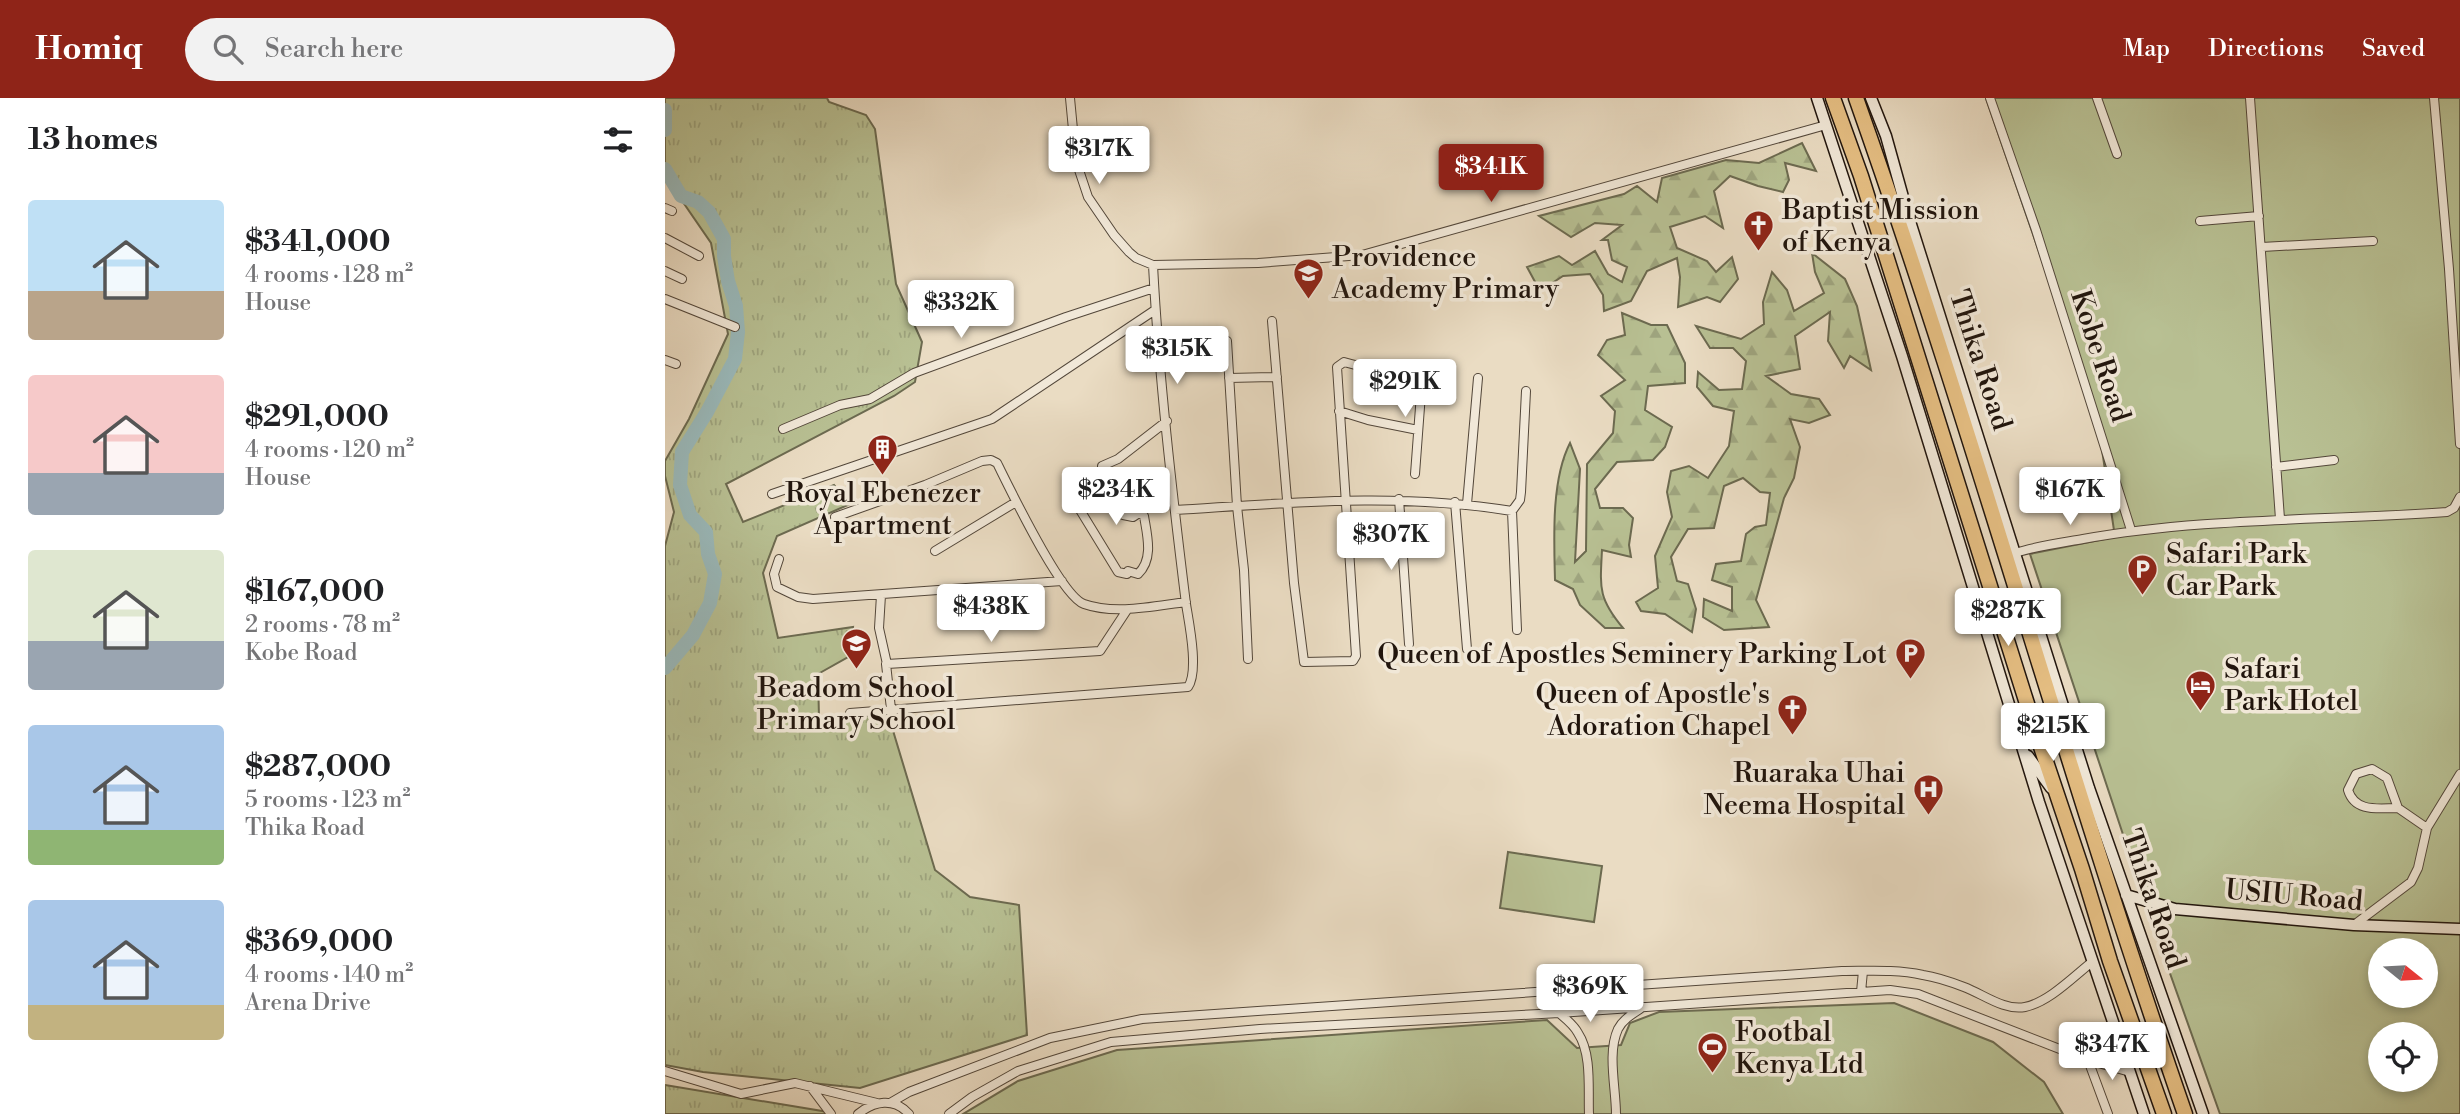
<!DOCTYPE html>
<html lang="en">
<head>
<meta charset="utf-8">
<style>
	body { margin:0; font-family:"Libre Bodoni",serif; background:#f2f2f2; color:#202124; height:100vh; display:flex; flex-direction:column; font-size:26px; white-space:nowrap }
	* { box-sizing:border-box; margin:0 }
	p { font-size:23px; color:#757577 }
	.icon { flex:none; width:38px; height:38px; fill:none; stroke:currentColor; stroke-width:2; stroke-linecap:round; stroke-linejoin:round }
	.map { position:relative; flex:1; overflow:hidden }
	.drawer { display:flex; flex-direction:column; background:#fff; width:665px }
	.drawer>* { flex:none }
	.needle { width:46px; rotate:108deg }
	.controls { position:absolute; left:1703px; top:840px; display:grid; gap:14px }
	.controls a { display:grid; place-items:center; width:70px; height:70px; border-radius:50%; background:#fff; box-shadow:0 4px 10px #0003; font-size:35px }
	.price { position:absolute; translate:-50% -60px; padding:0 16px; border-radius:7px; background:#fff; color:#222; font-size:23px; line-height:46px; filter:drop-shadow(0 2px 4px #0008) }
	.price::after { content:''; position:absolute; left:50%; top:42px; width:21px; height:16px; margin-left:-10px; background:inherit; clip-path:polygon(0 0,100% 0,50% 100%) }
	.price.on { background:#8f2418; color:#fff }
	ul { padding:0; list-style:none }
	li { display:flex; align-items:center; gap:21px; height:175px; padding:0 28px }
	li span { display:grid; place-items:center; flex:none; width:196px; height:140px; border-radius:7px; color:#555 }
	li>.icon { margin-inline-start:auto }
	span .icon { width:84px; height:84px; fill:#fffc; stroke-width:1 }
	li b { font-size:30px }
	h2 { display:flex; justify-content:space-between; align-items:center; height:84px; padding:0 28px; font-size:30px }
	header { display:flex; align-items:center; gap:42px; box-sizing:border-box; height:98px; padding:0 35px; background:#8f2418; color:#fff }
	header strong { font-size:33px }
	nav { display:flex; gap:38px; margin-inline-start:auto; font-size:24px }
	.search { width:490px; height:63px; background:#f2f2f2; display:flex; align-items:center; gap:18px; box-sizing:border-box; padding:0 24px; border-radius:38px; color:#757577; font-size:26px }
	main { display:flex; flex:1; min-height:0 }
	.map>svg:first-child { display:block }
	.grass { fill:url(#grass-tufts); stroke:#6c6a50; stroke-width:2 }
	.forest { fill:url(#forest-firs); stroke:#6c6a50; stroke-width:2 }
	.garden { fill:#b8c093; stroke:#6c6a50; stroke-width:2; fill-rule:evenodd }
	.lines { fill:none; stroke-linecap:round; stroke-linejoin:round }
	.river { stroke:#9ababc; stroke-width:14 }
	.street-casing { stroke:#53473a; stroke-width:10 }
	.secondary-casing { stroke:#21150d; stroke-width:13 }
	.highway-casing { stroke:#21150d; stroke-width:17 }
	.street { stroke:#f1e8d8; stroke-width:8 }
	.secondary { stroke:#f1e8d8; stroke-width:10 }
	.highway { stroke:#e5be82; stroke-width:14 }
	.labels { text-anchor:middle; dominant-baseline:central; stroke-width:7; stroke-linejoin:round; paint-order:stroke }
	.poi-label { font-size:28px; fill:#21150d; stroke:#f1e8d8; text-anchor:start }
	.street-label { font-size:28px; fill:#21150d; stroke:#f1e8d8 }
</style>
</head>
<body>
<header>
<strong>Homiq</strong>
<div class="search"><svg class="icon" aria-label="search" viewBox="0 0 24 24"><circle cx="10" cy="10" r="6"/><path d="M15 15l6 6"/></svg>Search here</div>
<nav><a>Map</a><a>Directions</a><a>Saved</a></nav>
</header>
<main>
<section class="drawer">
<h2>13 homes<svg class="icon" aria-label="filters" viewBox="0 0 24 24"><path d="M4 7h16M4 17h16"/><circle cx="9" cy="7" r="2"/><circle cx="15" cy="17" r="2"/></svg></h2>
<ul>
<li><span style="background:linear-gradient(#bfe0f5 65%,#b9a48a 0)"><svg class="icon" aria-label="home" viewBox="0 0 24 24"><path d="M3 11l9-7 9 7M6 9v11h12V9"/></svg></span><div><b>$341,000</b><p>4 rooms · 128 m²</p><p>House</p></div></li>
<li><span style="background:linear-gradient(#f6c9c9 70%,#9aa5b1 0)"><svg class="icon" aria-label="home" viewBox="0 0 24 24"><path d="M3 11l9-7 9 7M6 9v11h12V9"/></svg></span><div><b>$291,000</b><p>4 rooms · 120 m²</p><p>House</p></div></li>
<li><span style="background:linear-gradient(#dfe7d0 65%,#9aa5b1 0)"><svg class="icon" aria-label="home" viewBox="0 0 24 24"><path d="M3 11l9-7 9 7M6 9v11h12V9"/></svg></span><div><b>$167,000</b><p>2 rooms · 78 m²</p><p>Kobe Road</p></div></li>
<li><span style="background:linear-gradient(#a9c7e8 75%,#8fb573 0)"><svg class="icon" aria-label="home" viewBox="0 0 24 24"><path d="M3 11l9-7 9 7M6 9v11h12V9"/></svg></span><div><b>$287,000</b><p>5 rooms · 123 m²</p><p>Thika Road</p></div></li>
<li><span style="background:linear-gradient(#a9c7e8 75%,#c2b280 0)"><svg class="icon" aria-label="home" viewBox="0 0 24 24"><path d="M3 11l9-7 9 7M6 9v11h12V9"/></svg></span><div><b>$369,000</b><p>4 rooms · 140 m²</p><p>Arena Drive</p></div></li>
</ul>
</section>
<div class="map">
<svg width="1795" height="1016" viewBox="0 0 1795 1016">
	<defs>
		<pattern id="grass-tufts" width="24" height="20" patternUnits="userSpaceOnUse" patternTransform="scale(1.75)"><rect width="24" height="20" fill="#b8c093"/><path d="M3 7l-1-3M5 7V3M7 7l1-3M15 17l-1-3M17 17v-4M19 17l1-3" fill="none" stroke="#9ea47e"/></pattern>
		<pattern id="forest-firs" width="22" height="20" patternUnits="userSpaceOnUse" patternTransform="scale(1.75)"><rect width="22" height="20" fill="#b8c093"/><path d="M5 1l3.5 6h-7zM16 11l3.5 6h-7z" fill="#9ea47e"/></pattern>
	</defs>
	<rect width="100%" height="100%" fill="#eadcc3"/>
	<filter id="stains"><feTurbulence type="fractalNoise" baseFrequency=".00286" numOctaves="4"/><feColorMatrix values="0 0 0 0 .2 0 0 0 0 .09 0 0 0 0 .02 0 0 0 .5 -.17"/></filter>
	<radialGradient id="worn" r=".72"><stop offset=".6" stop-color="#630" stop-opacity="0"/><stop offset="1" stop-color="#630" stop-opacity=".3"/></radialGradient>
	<!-- grass -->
	<path class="grass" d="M0,0H162L164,4L201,17L210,31L231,186L257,244L250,284L229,298L61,386L78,424L169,387L185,406L112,438L98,475L113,540L188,529L183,559L153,576L154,620L223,616L270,772L305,799L354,807L362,937L195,990L38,974L0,967V448L9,414L0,378V363L24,321L63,236L46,145L0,78Z
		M0,987L163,1014L164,1016H0Z"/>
	<!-- forest -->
	<path class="forest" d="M1137,45L1151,73L1120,65L1124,82L1118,94L1093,88L1065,78L1049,93L1058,130L1040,118L1005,129L1012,150L1042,163L1051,174L1067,159L1073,181L1055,204L1042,199L1013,209L1015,179L1012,160L982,173L966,203L939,213L938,197L925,176L898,178L875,193L862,169L894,158L907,167L930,153L943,176L957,184L962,169L947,162L943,142H937L957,127L930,125L906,139L874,118L959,96L972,88L992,104L997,80L1061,62L1094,65Z
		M1147,155L1180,181L1192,208L1206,272L1185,258L1179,270L1163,243L1165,214L1130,238L1135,271L1101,278L1126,296L1154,301L1165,317L1144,325L1125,321L1135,349L1129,380L1119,400L1091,502L1104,529L1059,532L1038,519L1039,501L1067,513V489L1047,482L1051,466L1076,463L1081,436L1090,429L1101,427L1105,395L1095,394L1078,380L1059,388L1049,430L1023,431L1006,459L1012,483L1023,486L1031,511L1027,534L1000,516L976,513L971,504L993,490L990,458L1007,419L1002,394L1006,373L1024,368L1043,380L1064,348L1069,313L1048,308L1032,289L1033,274L1054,292L1077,291L1081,263L1068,250H1045L1031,228L1076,241L1099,226L1098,204L1107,174L1122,192L1129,213L1159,195L1150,174Z
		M957,215L986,227H1002L1020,265V285L983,288L980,312L1007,329L1000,349L988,362L952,364L930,391L935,410H958L968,420L964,447L966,459L937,452C935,490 933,500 958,530H940L915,507L908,491L890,482C889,441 886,382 905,345L915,371L910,464L921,453L922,366L948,335L950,313L936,298L960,282L933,257L942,242L960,237Z"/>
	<!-- garden -->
	<path class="garden" d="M1321,0H1795V1016H1555L1491,836L1365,456L1450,439L1433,325ZM1715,852H1760V898H1715ZM1715,936H1760V982H1715Z
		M843,754L937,768L929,824L835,810Z
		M1229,905L1328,944L1379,984L1398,1016H298L353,983L452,952L882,922L912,950L956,947L965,925L994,914Z"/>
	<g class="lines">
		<!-- river -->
		<path class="river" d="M0,12V32
			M0,71L16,98L33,104L44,114L59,141V158L63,183L71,208L73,234L70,261L42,314L17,354L15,387L25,417L41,434L43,456L50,476L45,505L28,537L0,570"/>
		<defs>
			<path id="street" d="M405,0L411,63L423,99L449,137L464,154L471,160L488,167L593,165L697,157L1161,27
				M1325,0L1371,132L1466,432
				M1432,0L1452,56
				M1585,0L1615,421
				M1769,0L1784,171L1795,346
				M0,110L7,113
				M1535,123L1594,118
				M0,140L34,158
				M1597,149L1708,143
				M0,173L17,181
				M0,201L70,229
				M607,223L629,485L639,564L688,563L691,558L672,269L679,264L757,285
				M562,243L572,408L579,472L583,561
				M0,262L11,266
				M564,280L612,279
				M674,313L703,322L753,332
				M118,331L175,307L205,301L249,275L401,219L489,190
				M1611,369L1669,362
				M437,375L458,417L468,419L474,415L479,418C482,437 489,461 473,476L463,473L462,476L453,474L415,412L409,392L413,385L423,384L437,375V368L453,361L502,323
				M750,376L758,269
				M107,396L327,321L490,212
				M734,401L744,546
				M790,404L802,551
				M802,406L813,280
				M510,412C624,405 732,394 847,413
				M170,419L260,387L317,363L326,362L332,365C345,391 396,498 419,506C450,517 489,508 521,504
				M270,453L351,404
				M1350,455C1372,448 1395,445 1418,441C1538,419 1661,423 1782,414L1789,410L1795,399
				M114,461L109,476L112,489L133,499L148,501L397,483
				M216,497L214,530L222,566L435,553L462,512
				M852,532L847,413L855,402L856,394L861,293
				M221,566L226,611
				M185,615L523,589C534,573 524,525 521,506C507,393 494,280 488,167
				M1733,710C1714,710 1690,715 1683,692L1691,676L1707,671L1722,680L1733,710L1762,730
				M1689,827L1746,784L1753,770L1762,730L1795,676
				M1196,894L1198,873
				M894,915C901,921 909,927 913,935C927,956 923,991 924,1016
				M1423,962L1443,1016
				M0,973L76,996L130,985L212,1005
				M145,988L166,1016
				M225,1005L244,994L385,940L477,921L1177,873C1204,873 1231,871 1258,877C1271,879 1286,884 1299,889C1318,896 1339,913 1360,909C1384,904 1408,879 1427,864
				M193,1016C209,1003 229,999 244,1016
				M284,1016L307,999L353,973L446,944L595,931L894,915L1225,892L1253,896L1423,962L1465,974
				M951,1016C951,990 942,955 953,931C958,921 969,915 978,909"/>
			<path id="secondary" d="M1152,0L1237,258L1374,704L1479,1016
				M1206,0L1221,38L1243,117L1424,690L1538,1016
				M1363,658L1386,690
				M1461,797L1510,811L1689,827L1795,831"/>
			<path id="highway" d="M1168,0L1196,78L1369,628L1417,771L1445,863L1499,1016
				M1191,0C1310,336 1403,680 1520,1016"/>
		</defs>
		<!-- street casing -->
		<use href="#street" class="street-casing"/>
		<!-- secondary casing -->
		<use href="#secondary" class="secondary-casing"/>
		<!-- highway casing -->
		<use href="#highway" class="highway-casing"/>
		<!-- street -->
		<use href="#street" class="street"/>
		<!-- secondary -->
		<use href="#secondary" class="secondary"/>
		<!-- highway -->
		<use href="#highway" class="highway"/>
	</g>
	<!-- icons -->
	<defs>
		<symbol id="church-pin" viewBox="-11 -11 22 30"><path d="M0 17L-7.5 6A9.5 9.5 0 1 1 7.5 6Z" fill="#8f2418" stroke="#f1e8d8"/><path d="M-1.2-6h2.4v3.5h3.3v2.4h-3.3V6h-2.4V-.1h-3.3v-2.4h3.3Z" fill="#fff"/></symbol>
		<symbol id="school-pin" viewBox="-11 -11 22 30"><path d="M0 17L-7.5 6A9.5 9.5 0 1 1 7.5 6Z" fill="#8f2418" stroke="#f1e8d8"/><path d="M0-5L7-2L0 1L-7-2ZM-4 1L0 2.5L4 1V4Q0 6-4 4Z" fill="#fff"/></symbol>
		<symbol id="building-pin" viewBox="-11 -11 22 30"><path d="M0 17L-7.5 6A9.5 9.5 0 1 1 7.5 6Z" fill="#8f2418" stroke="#f1e8d8"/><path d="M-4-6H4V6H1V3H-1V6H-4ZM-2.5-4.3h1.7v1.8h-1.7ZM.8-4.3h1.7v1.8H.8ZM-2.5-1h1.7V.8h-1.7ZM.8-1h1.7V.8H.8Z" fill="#fff"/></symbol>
		<symbol id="parking-pin" viewBox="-11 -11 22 30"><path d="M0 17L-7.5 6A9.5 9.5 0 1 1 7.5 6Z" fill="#8f2418" stroke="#f1e8d8"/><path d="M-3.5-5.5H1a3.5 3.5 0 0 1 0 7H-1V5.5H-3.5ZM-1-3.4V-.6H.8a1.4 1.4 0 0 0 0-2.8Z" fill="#fff"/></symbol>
		<symbol id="hotel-pin" viewBox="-11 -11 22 30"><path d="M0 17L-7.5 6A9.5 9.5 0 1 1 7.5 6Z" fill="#8f2418" stroke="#f1e8d8"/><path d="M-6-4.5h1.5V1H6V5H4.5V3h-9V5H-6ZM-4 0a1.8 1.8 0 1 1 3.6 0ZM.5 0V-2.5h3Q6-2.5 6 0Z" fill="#fff"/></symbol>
		<symbol id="hospital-pin" viewBox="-11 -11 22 30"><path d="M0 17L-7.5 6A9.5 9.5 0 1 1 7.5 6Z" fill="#8f2418" stroke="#f1e8d8"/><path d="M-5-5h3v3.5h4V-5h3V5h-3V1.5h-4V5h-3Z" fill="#fff"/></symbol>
		<symbol id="stadium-pin" viewBox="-11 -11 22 30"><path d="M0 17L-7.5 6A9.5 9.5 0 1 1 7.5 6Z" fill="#8f2418" stroke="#f1e8d8"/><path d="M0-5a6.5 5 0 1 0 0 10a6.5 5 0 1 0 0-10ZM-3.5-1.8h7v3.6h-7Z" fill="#fff"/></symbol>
	</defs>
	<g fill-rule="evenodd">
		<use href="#church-pin" x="1076" y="110" width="35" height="47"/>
		<use href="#school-pin" x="626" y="158" width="35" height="47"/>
		<use href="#building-pin" x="200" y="334" width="35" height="47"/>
		<use href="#parking-pin" x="1460" y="454" width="35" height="47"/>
		<use href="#school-pin" x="174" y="528" width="35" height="47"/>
		<use href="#parking-pin" x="1228" y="538" width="35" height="47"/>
		<use href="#hotel-pin" x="1518" y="570" width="35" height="47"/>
		<use href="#church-pin" x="1110" y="594" width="35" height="47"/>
		<use href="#hospital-pin" x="1246" y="674" width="35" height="47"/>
		<use href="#stadium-pin" x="1030" y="932" width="35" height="47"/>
	</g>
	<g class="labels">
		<!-- poi labels -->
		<g class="poi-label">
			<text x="1117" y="112">Baptist Mission<tspan x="1117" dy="32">of Kenya</tspan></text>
			<text x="667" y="159">Providence<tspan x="667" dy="32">Academy Primary</tspan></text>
			<text x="218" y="395" text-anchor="middle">Royal Ebenezer<tspan x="218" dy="32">Apartment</tspan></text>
			<text x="1501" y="456">Safari Park<tspan x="1501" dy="32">Car Park</tspan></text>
			<text x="1222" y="556" text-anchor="end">Queen of Apostles Seminery Parking Lot</text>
			<text x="1559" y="571">Safari<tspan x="1559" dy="32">Park Hotel</tspan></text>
			<text x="191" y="590" text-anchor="middle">Beadom School<tspan x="191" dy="32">Primary School</tspan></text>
			<text x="1105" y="596" text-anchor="end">Queen of Apostle's<tspan x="1105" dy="32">Adoration Chapel</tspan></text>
			<text x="1240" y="675" text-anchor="end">Ruaraka Uhai<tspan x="1240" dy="32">Neema Hospital</tspan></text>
			<text x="1070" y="934">Footbal<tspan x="1070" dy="32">Kenya Ltd</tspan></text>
		</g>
		<!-- street labels -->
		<g class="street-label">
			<text transform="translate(1435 258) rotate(72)">Kobe Road</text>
			<text transform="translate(1315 262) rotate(72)">Thika Road</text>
			<text transform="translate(1629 798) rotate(5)">USIU Road</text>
			<text transform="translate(1488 801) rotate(71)">Thika Road</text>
		</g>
	</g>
	<rect width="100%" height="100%" filter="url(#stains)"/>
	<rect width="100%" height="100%" fill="url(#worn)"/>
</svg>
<div class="controls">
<a><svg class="needle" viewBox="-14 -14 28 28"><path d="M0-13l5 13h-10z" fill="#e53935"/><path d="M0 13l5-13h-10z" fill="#757577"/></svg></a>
<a><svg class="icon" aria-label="locate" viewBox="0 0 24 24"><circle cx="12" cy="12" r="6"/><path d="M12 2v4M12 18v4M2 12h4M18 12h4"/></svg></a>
</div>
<b class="price" style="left:434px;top:88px">$317K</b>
<b class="price on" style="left:826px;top:106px">$341K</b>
<b class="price" style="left:296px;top:242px">$332K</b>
<b class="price" style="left:512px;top:288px">$315K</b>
<b class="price" style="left:740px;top:321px">$291K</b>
<b class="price" style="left:451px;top:429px">$234K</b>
<b class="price" style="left:1405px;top:429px">$167K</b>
<b class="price" style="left:726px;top:474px">$307K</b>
<b class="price" style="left:326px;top:546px">$438K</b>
<b class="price" style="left:1343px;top:550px">$287K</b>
<b class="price" style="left:1388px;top:665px">$215K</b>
<b class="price" style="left:925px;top:926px">$369K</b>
<b class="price" style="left:1447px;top:984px">$347K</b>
</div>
</main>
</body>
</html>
